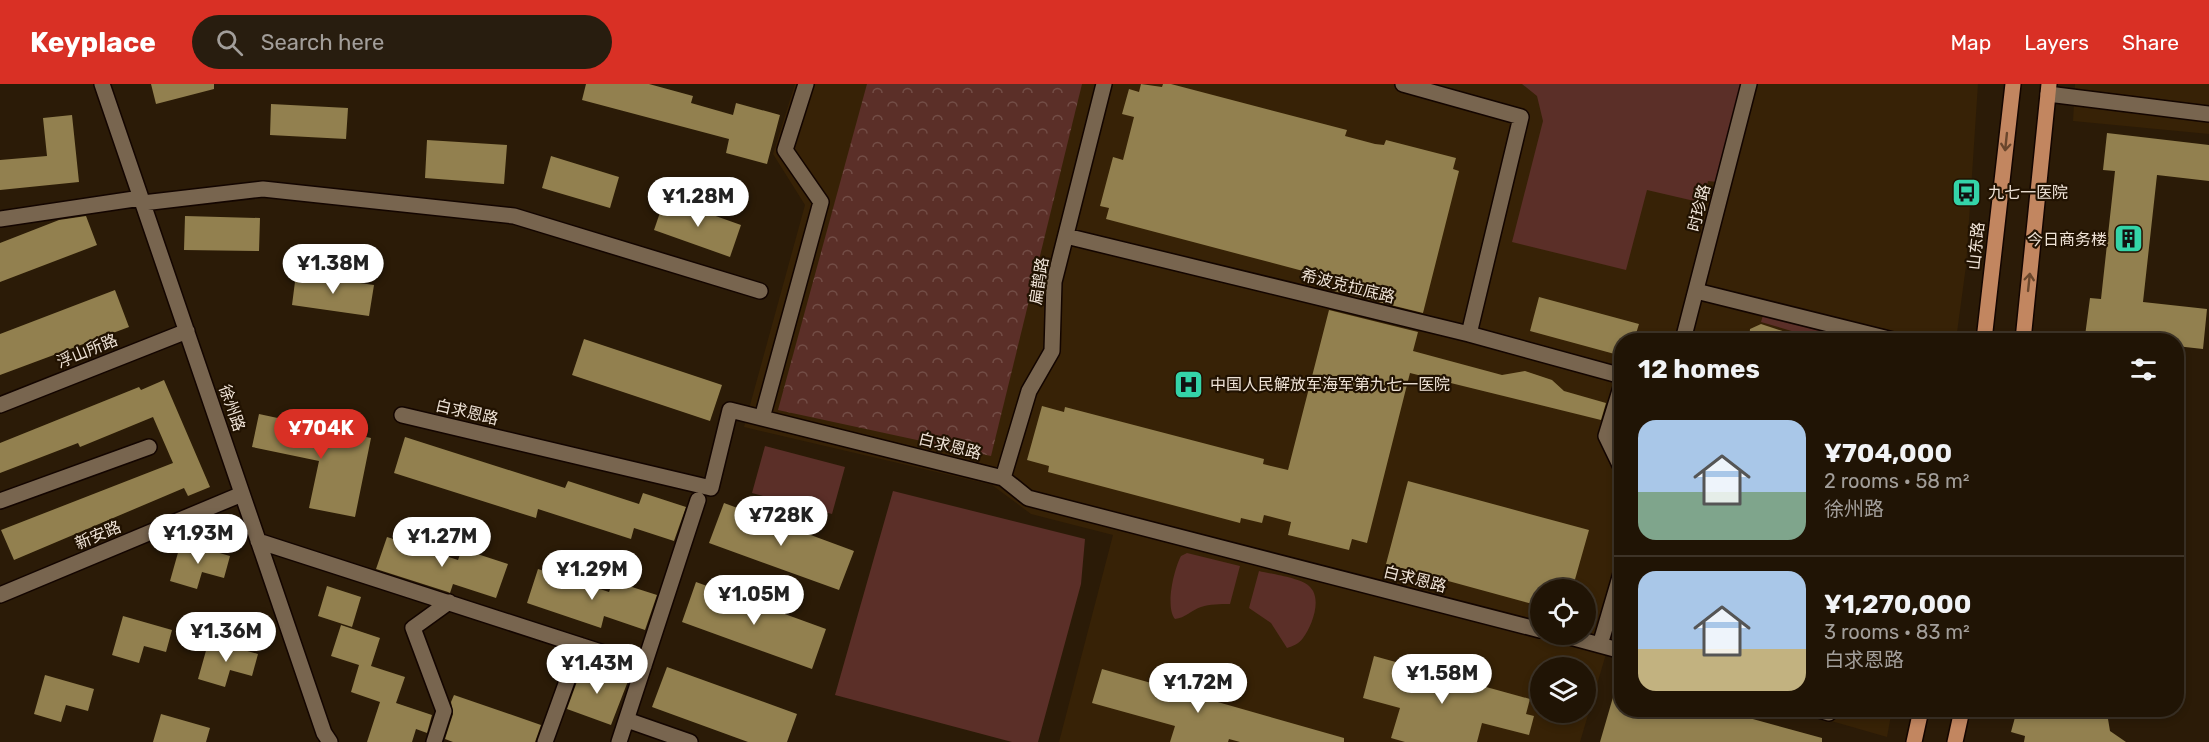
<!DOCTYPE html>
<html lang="en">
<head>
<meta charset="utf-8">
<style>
	body { margin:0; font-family:Rubik,"Noto Sans SC",sans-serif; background:#281d0f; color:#f1f3f6; height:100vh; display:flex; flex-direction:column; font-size:22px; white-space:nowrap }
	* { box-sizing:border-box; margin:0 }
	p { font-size:20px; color:#a29e9a }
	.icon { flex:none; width:33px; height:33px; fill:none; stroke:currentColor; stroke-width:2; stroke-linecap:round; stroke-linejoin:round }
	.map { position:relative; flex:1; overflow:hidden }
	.sheet { position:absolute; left:1614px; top:249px; width:570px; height:384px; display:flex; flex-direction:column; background:#201405; border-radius:24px; box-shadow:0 3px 9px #0003,0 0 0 2px #3d3327 }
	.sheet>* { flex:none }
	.fabs { position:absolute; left:1530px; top:495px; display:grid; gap:12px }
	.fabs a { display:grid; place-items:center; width:66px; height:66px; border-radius:50%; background:#201405; box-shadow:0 3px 9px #0003,0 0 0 2px #3d3327; font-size:30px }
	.price { position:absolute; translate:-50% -51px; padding:0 14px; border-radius:21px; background:#fff; color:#222; font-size:20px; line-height:39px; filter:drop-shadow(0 2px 3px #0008) }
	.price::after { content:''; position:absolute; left:50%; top:36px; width:18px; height:14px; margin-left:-9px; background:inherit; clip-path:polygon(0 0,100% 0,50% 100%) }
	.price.active { background:#d93025; color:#fff }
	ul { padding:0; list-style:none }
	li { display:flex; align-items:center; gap:18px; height:150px; padding:0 24px }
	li+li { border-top:2px solid #3d3327 }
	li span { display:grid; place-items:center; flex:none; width:168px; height:120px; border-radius:18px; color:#555 }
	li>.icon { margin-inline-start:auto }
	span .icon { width:72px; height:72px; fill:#fffc; stroke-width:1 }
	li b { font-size:26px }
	h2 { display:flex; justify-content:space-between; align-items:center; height:72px; padding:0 24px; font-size:26px }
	header { display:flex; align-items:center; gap:36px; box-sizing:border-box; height:84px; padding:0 30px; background:#d93025; color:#fff }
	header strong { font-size:28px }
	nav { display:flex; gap:33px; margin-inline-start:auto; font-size:21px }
	.search { width:420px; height:54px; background:#281d0f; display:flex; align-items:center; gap:15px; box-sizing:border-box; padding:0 21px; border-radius:33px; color:#a29e9a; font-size:22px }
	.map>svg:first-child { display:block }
	.built { fill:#372206; fill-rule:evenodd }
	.green { fill:#5b2f28 }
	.forest { fill:url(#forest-crowns) }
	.building { fill:#92804f }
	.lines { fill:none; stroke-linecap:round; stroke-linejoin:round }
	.minor-casing { stroke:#130500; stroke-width:18 }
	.major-casing { stroke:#130500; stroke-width:18 }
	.minor { stroke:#78654f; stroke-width:15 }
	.major { stroke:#c28660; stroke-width:15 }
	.oneway { stroke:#69462c }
	.labels { text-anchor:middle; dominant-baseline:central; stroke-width:4.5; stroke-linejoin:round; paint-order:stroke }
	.poi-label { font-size:16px; fill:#efe3d7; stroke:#211201; text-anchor:start }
	.street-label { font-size:16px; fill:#efe3d7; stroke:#211201 }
</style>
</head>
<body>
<header>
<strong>Keyplace</strong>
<div class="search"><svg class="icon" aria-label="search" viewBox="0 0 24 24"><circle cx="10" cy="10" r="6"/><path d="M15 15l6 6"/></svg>Search here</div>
<nav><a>Map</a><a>Layers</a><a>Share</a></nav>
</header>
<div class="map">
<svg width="2209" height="658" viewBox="0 0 2209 658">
	<defs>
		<pattern id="forest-crowns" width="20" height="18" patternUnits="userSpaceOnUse" patternTransform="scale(1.5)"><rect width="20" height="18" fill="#5b2f28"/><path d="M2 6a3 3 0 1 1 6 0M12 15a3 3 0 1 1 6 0" fill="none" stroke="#734d46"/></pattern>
	</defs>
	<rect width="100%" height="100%" fill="#2b1b07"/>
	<!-- built -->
	<path class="built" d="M795,0H1978L1966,182L1956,256H1622L1621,575L1606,570L1580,658H1059L1113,451L1031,430L992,401L744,343L805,121L773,70ZM1540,506H1586V550H1540ZM1540,584H1586V628H1540Z
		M2075,0H2209V50L2073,37Z
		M1793,626H1892L1887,653Z"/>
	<!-- green -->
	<path class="green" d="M1522,0H1741L1717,98L1708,97L1703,119L1647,106L1626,186L1512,158L1543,37L1537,12Z
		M1764,228L1876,256H1799L1795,248L1761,238Z
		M765,362L845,383L832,430L752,409Z
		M893,407L1085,455L1081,500L1038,658H1012L835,611Z
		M1187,469L1240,482L1230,520C1220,520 1210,520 1201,523C1192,526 1185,534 1175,535C1165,523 1174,485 1181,472Z
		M1259,487C1271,490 1301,494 1309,502C1323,514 1312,542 1303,554C1299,560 1293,562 1287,564L1271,539L1249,524Z"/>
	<!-- forest -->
	<path class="forest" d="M867,0H1082L991,372L778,326Z"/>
	<!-- building -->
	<path class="building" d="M151,0H214V5L156,20Z
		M586,0H649L693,12L691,19L733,31L736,19L780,31L767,80L726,69L729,55L582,16Z
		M1141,0L1162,3L1163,0H1171L1347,46L1345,52L1375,60L1384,61L1386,56L1456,74L1453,85L1459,87L1423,229L1334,207L1337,196L1106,135L1109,124L1100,122L1113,73L1123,76L1134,33L1122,30L1129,5L1139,8Z
		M271,20L348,24L346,55L270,51Z
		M72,31L79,98L0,106V76L47,72L43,34Z
		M2107,49L2209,61V97L2157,91L2143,218L2207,225L2203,265L2176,262V256H2125L2085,252L2090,214L2101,215L2115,87L2103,86Z
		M427,56L507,61L504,100L425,94Z
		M551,72L619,93L610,124L542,104Z
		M665,114L741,141L730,173L654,146Z
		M86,132L97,161L0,198V159L59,136Z
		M185,132L260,134L259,167L184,166Z
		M296,190L374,201L369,232L292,221Z
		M115,206L129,243L0,291V250Z
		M1539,213L1639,240L1634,256H1622V272L1530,247Z
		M1329,226L1418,248L1413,267L1502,291L1525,287L1552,296L1564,307L1606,319L1601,336L1410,289L1367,459L1352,455L1349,466L1288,451L1291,438L1264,431L1262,439L1241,434L1240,439L1048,388L1049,382L1027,376L1042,322L1064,328L1065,323L1264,375L1263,380L1288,386Z
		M1761,240L1804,254L1803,256H1749L1750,245Z
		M584,255L722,301L710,337L572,291Z
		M164,296L210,403L188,412L184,404L14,476L1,446L173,379L153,333L80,363L78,359L0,389V359L139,303L141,306Z
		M259,330L371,354L355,433L309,424L319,377L252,363Z
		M405,353L565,404L568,397L639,420L643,409L686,423L674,457L634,444L631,455L538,425L536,434L394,389Z
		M1408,397L1589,446L1572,506H1540V522L1386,480Z
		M724,419L854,467L839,506L709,459Z
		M387,453L458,476L462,465L508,480L496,514L453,500L450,509L448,508L376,485Z
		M181,458L230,472L224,494L202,488L197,505L170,497Z
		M538,485L609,508L613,497L657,511L645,546L604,532L601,544L527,519Z
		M696,498L826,545L812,585L682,538Z
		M327,502L361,513L352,543L318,532Z
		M123,532L172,546L166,568L144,562L139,579L112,571Z
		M341,541L380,554L371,582L405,593L396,619L432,631L427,649L416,645L412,658H367L380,618L351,608L359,581L331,572Z
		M209,556L258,570L252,592L230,586L225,603L198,595Z
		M1374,572L1530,615L1526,630L1534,632L1529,651L1482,639L1477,658H1405L1391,654L1400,624L1363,614Z
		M583,581L628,597L611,641L567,625Z
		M667,583L797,630L787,658H748L652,623Z
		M1102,585L1344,654V658H1240L1229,655L1228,658H1170L1175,642L1092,619Z
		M45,591L94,605L88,627L66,621L61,638L34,630Z
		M1618,596L1622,597V626H1720L1822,654V658H1600Z
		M454,611L541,641L535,658H453L445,655L453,630L451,618Z
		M2017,626L2042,628V626H2086L2108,635L2110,647L2126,658H2024L2025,652L2011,648Z
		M161,630L210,644L206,658H153Z"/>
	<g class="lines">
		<defs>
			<path id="minor" d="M102,0L324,649L330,658
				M1403,0L1521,33L1469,250
				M2048,10L2209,30
				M143,119L263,105L514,132L760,207
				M0,135L141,114
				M1066,152L1469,250L1622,292
				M1696,207L1893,256
				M1683,256L1749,0
				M1622,300L1606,352L1622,385
				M0,321L187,247
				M402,331L711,404L730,326L1003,394L1028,414L1540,546
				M762,334L821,118L785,66L806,0
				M1003,394L1029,307L1052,267L1054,198L1104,0
				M0,417L149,363
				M258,457L644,582
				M0,511L242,410
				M1559,550L1622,567
				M1600,561L1622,486
				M1819,626L1829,629L1832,626
				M627,636L690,658
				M434,658L444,627L413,544L449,518
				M545,658L580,561
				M619,658L698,416"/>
			<path id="major" d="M1984,256L2013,0
				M2023,256L2049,0
				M1914,658L1921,626
				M1955,658L1962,626"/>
		</defs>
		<!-- minor casing -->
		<use href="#minor" class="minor-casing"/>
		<!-- major casing -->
		<use href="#major" class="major-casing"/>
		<!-- minor -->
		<use href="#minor" class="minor"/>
		<!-- major -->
		<use href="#major" class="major"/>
	</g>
	<!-- one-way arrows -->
	<defs><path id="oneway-shaft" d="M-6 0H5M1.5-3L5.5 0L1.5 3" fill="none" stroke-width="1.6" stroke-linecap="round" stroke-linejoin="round" transform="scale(1.5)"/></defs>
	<g class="oneway">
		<use href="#oneway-shaft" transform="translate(2006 58) rotate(96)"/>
		<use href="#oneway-shaft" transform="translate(2029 198) rotate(-84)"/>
	</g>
	<!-- icons -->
	<defs>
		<symbol id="bus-square" viewBox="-11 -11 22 22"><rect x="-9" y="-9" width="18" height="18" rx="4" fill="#34d4a8" stroke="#211201"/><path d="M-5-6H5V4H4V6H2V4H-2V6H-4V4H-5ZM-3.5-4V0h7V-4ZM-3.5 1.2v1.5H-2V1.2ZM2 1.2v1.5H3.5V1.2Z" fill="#111"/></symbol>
		<symbol id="building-square" viewBox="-11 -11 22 22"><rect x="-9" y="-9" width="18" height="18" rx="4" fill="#34d4a8" stroke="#211201"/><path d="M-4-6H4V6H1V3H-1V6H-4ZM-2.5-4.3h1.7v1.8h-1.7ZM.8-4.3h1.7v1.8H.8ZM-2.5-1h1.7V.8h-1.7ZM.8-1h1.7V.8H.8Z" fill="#111"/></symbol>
		<symbol id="hospital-square" viewBox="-11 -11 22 22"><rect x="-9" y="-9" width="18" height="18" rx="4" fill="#34d4a8" stroke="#211201"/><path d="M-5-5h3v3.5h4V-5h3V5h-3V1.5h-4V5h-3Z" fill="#111"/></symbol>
	</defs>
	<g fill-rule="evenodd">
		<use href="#bus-square" x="1950" y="92" width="33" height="33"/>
		<use href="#building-square" x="2112" y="138" width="33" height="33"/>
		<use href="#hospital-square" x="1172" y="284" width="33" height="33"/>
	</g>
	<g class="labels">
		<!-- poi labels -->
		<g class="poi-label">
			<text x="1988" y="108">九七一医院</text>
			<text x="2107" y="155" text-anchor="end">今日商务楼</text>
			<text x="1210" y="300">中国人民解放军海军第九七一医院</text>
		</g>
		<!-- street labels -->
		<g class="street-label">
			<text transform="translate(1699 124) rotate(-76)">时珍路</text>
			<text transform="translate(1976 162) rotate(-84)">山东路</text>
			<text transform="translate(1039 197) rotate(-81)">扁鹊路</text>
			<text transform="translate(1348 202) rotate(14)">希波克拉底路</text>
			<text transform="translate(87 267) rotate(-22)">浮山所路</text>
			<text transform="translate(232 324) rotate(71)">徐州路</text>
			<text transform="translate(467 328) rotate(13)">白求恩路</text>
			<text transform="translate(950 362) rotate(14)">白求恩路</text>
			<text transform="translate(98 451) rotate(-23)">新安路</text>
			<text transform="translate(1415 495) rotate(14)">白求恩路</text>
		</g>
	</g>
</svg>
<div class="fabs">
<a><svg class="icon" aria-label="locate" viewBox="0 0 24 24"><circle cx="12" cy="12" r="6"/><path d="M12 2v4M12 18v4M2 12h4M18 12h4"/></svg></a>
<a><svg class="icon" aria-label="layers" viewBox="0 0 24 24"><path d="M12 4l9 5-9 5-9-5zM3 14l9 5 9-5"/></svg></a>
</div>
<b class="price" style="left:698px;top:144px">¥1.28M</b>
<b class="price" style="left:333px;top:211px">¥1.38M</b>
<b class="price active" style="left:321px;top:376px">¥704K</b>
<b class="price" style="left:781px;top:463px">¥728K</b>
<b class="price" style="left:198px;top:481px">¥1.93M</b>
<b class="price" style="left:442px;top:484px">¥1.27M</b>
<b class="price" style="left:592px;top:517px">¥1.29M</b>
<b class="price" style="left:754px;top:542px">¥1.05M</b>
<b class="price" style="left:226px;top:579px">¥1.36M</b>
<b class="price" style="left:597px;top:611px">¥1.43M</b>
<b class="price" style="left:1442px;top:621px">¥1.58M</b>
<b class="price" style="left:1198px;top:630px">¥1.72M</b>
<section class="sheet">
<h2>12 homes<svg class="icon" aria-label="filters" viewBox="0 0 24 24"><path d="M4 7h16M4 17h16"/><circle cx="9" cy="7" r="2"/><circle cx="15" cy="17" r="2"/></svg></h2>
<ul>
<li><span style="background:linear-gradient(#a9c7e8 60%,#7fa58c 0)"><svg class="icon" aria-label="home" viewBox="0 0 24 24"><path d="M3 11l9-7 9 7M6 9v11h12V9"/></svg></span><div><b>¥704,000</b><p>2 rooms · 58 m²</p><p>徐州路</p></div></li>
<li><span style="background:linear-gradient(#a9c7e8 65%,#c2b280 0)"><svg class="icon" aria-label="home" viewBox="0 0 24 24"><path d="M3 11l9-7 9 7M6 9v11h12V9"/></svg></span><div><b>¥1,270,000</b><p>3 rooms · 83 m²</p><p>白求恩路</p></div></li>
</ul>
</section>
</div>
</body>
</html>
